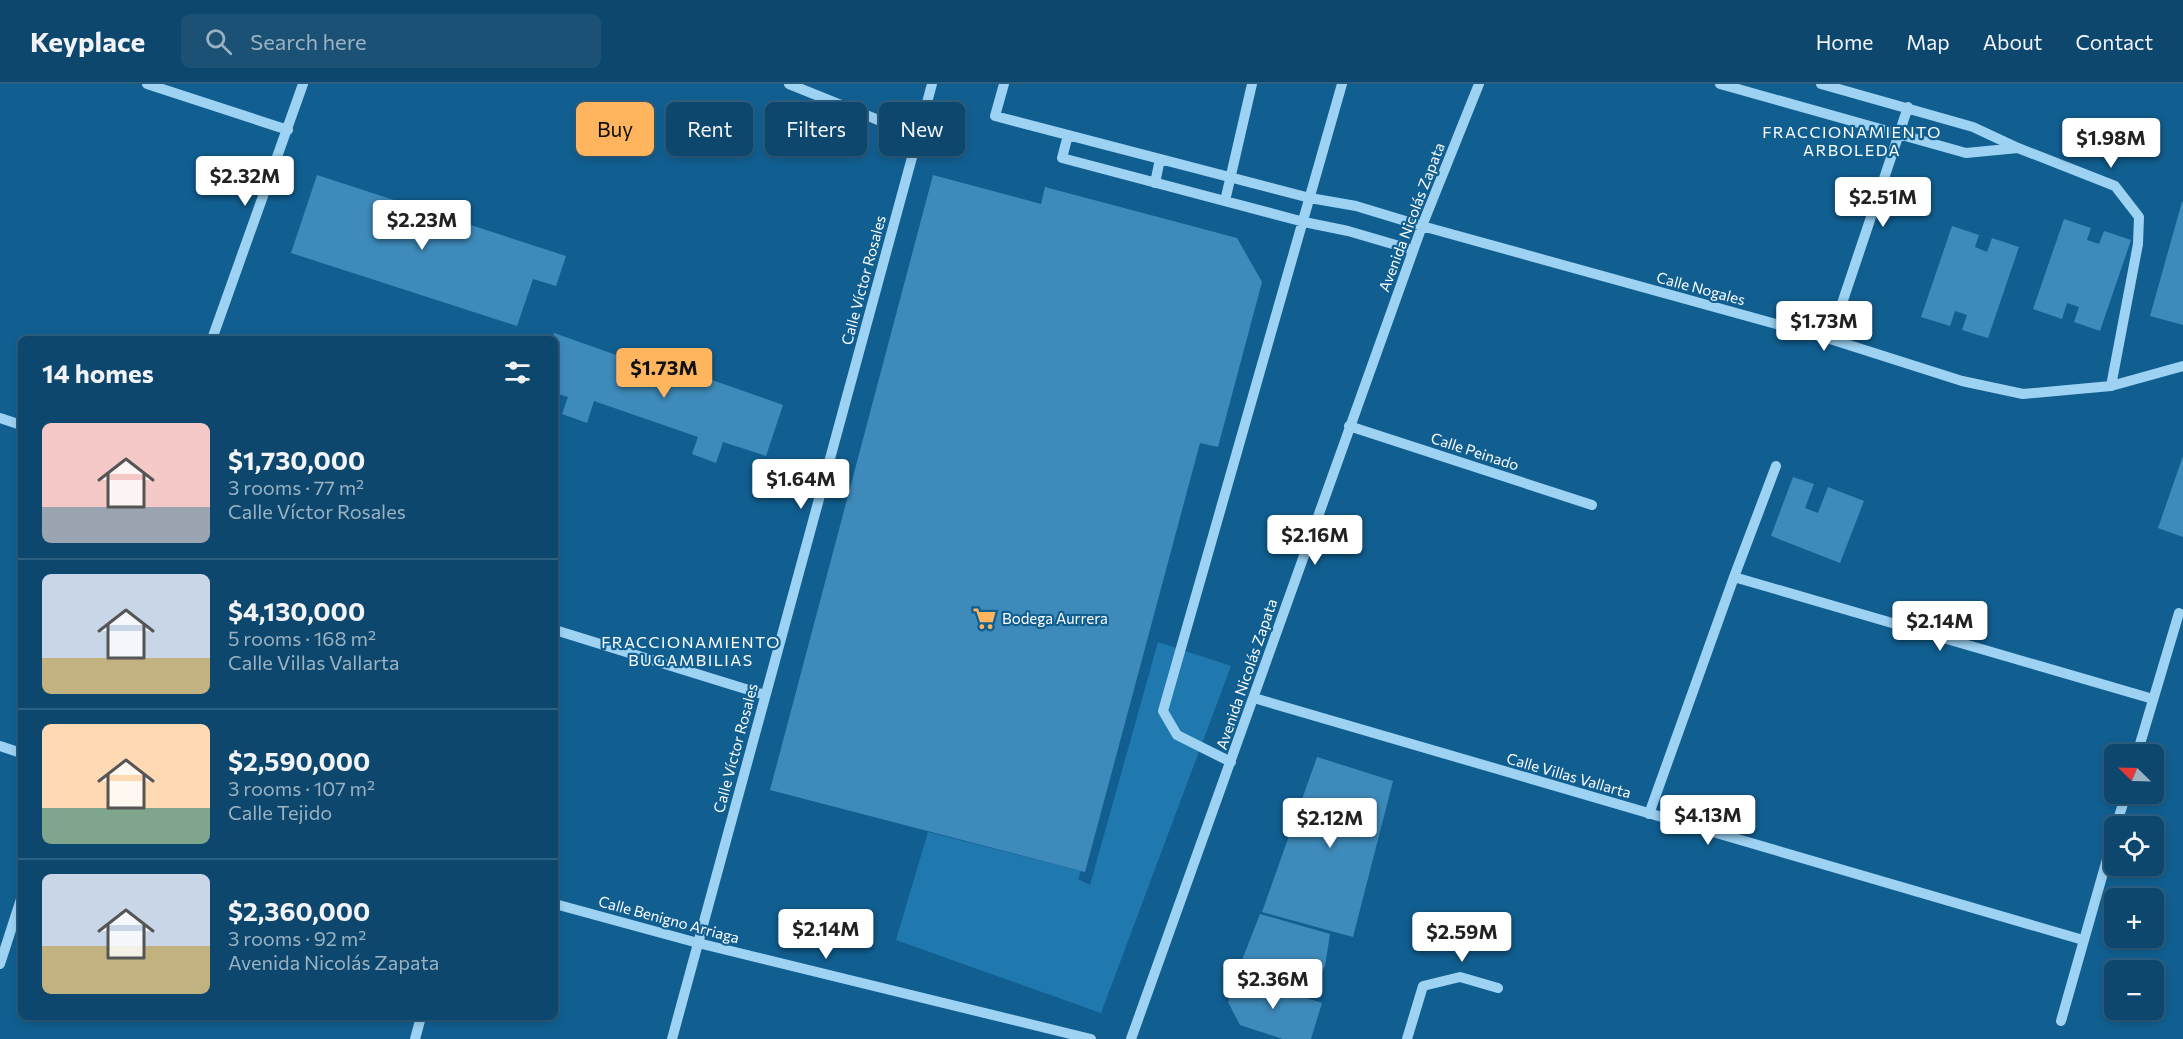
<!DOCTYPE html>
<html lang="en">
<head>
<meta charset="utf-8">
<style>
	body { margin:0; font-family:Commissioner,sans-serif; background:#1b5175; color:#f1f3f6; height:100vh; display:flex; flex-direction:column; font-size:22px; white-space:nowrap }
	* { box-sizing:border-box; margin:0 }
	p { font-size:20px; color:#9ab2c2 }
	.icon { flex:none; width:33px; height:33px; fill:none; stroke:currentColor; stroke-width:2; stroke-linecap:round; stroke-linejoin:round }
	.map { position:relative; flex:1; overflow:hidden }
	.details { position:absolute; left:18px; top:252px; width:540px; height:684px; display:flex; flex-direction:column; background:#0d476d; border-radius:9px; box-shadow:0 3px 9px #0003,0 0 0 2px #2d5f80 }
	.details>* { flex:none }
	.banner { position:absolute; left:576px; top:18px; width:570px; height:54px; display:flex; gap:12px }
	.needle { width:39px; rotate:293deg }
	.tools { position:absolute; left:2104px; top:660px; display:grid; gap:12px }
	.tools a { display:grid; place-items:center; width:60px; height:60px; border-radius:9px; background:#0d476d; box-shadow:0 3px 9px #0003,0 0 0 2px #2d5f80; font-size:30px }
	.price { position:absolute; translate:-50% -51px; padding:0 14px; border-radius:6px; background:#fff; color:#222; font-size:20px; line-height:39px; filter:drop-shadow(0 2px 3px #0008) }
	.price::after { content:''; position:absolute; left:50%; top:36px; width:18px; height:14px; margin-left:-9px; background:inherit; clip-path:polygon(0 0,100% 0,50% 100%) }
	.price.current { background:#ffb55e; color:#111 }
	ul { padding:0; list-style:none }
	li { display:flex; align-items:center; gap:18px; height:150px; padding:0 24px }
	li+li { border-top:2px solid #2d5f80 }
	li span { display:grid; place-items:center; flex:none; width:168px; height:120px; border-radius:9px; color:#555 }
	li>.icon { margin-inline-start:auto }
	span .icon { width:72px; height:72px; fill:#fffc; stroke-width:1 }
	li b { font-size:26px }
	h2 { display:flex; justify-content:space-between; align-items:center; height:72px; padding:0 24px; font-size:26px }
	.pill { padding:0 21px; border-radius:9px; background:#0d476d; box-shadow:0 3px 9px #0003,0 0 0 2px #2d5f80; font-size:21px; line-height:54px }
	.pill.current { background:#ffb55e; color:#111 }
	header { display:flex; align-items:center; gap:36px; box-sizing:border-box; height:84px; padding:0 30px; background:#0d476d; border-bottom:2px solid #2d5f80 }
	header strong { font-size:28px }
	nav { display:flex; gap:33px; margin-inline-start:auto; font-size:21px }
	.search { width:420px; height:54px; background:#1b5175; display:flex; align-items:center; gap:15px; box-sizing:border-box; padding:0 21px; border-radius:9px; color:#9ab2c2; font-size:22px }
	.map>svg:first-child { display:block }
	.green { fill:#2079ae }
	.building { fill:#3e8bbb }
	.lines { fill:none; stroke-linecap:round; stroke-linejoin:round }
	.minor { stroke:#9dd2f2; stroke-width:10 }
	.labels { text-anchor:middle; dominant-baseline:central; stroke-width:4.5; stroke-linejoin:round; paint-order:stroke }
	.street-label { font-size:15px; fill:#fff; stroke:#115f91 }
	.poi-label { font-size:15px; fill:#fff; stroke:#115f91; text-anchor:start }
	.neighbourhood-label { font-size:16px; letter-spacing:1.5px; fill:#fff; stroke:#115f91 }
</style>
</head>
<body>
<header>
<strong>Keyplace</strong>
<div class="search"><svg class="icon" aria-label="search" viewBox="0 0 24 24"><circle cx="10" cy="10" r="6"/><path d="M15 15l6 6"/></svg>Search here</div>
<nav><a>Home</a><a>Map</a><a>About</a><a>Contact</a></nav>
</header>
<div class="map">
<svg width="2183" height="955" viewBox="0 0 2183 955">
	<rect width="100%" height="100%" fill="#115f91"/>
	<!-- green -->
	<path class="green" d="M1158,558L1231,582L1101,929L896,856L928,748L1081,787L1078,795L1090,801Z"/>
	<!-- building -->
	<path class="building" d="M317,91L566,172L556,202L533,195L517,242L291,169Z
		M933,91L1041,120L1045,103L1237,154L1262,198L1218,363L1200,359L1085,788L770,706Z
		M2182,118H2183V241L2150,232Z
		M2064,135L2091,144L2087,156L2099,160L2104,147L2131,156L2100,247L2074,238L2079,223L2067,219L2062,235L2033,225Z
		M1952,142L1979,151L1975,163L1987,168L1992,154L2019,163L1988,254L1962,246L1967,231L1955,227L1950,242L1921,233Z
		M554,249L656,285L658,277L783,321L766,372L723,358L716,379L692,370L698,353L594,317L587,339L562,330L568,313L555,309V255H552Z
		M2183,372V453L2158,444Z
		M1793,393L1814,400L1805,424L1818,429L1828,403L1864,417L1840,479L1771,452Z
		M1317,673L1393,697L1353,853L1262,828Z
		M1260,830L1330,850L1325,882L1311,912L1237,889Z
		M1237,892L1322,919L1311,955H1283L1240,941L1228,918Z"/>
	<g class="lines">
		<!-- minor -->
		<path class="minor" d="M147,0L288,46
			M789,0L918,52
			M1004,0L995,32L1310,114L1356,122L1422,142L1830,255L1962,297L2023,310L2111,302L2183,282
			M1720,0L1966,69L2018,64
			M1821,0L1973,43L2018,64L2115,102L2139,133L2138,160L2111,302
			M1068,51L1062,74L1304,138L1348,147L1413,166
			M1155,99L1160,75
			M1225,117L1252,0
			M212,255L303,0
			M1830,255L1908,23
			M0,334L21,341
			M1349,342L1592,421
			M1734,493L2153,615
			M555,546L765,611
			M1254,614L2083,856
			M0,662L21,669
			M2137,670L2179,529
			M1231,678L1177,651L1163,627L1342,0
			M1649,730L1734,493L1776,382
			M2116,742L2126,710
			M555,820L698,859L1091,955
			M0,880L21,815
			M2061,937L2115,747
			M415,955L421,933
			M672,955L932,0
			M1131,955L1422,142L1479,0
			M1407,955L1423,902L1460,893L1498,904"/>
	</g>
	<!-- icons -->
	<defs>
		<symbol id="supermarket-bare" viewBox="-9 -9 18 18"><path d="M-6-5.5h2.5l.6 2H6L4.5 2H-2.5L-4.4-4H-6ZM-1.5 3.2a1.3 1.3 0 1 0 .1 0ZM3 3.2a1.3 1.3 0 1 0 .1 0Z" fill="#ffb55e" stroke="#115f91" stroke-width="2.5" paint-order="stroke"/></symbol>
	</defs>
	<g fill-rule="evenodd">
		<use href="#supermarket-bare" x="968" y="518" width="33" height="33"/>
	</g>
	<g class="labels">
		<!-- street labels -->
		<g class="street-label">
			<text transform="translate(1411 133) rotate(-69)">Avenida Nicolás Zapata</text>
			<text transform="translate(863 196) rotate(-75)">Calle Víctor Rosales</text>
			<text transform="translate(1701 204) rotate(15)">Calle Nogales</text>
			<text transform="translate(1475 367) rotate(18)">Calle Peinado</text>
			<text transform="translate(1246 590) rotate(-71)">Avenida Nicolás Zapata</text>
			<text transform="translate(735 664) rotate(-75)">Calle Víctor Rosales</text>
			<text transform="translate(1569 691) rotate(16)">Calle Villas Vallarta</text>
			<text transform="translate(669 835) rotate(15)">Calle Benigno Arriaga</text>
		</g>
		<!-- poi labels -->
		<g class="poi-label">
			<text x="1002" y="534">Bodega Aurrera</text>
		</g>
		<!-- neighbourhood labels -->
		<g class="neighbourhood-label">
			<text x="1852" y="47">FRACCIONAMIENTO<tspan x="1852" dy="18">ARBOLEDA</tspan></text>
			<text x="691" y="557">FRACCIONAMIENTO<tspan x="691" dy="18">BUGAMBILIAS</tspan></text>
		</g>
	</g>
</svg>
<div class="tools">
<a><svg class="needle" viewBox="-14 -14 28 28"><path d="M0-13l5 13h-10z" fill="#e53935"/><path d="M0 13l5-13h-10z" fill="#9ab2c2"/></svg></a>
<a><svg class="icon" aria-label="locate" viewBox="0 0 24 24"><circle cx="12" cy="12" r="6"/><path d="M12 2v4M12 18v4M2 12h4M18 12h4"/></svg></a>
<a>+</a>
<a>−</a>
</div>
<b class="price" style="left:2111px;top:85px">$1.98M</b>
<b class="price" style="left:245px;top:123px">$2.32M</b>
<b class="price" style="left:1883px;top:144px">$2.51M</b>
<b class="price" style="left:422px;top:167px">$2.23M</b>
<b class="price" style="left:1824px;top:268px">$1.73M</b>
<b class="price current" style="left:664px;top:315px">$1.73M</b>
<b class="price" style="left:801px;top:426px">$1.64M</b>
<b class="price" style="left:1315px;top:482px">$2.16M</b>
<b class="price" style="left:1940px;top:568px">$2.14M</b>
<b class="price" style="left:1708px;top:762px">$4.13M</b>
<b class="price" style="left:1330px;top:765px">$2.12M</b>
<b class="price" style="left:826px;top:876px">$2.14M</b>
<b class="price" style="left:1462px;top:879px">$2.59M</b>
<b class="price" style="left:1273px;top:926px">$2.36M</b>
<div class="banner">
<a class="pill current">Buy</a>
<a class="pill">Rent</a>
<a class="pill">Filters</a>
<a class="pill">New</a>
</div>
<section class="details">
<h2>14 homes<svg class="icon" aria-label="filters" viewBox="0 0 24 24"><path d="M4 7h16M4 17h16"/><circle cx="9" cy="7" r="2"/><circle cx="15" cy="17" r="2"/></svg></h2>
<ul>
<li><span style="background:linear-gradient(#f6c9c9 70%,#9aa5b1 0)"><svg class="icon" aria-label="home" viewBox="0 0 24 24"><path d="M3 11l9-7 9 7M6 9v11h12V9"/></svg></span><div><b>$1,730,000</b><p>3 rooms · 77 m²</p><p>Calle Víctor Rosales</p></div></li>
<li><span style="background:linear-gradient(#c9d6e8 70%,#c2b280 0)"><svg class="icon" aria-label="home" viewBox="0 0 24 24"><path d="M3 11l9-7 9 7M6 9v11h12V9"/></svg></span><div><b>$4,130,000</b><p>5 rooms · 168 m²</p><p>Calle Villas Vallarta</p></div></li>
<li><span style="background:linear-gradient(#ffd9b3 70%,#7fa58c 0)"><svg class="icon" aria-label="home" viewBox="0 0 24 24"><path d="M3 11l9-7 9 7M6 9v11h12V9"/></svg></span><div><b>$2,590,000</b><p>3 rooms · 107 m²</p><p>Calle Tejido</p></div></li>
<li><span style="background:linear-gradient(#c9d6e8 60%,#c2b280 0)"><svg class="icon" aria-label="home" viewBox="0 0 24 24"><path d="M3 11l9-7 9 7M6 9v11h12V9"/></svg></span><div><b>$2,360,000</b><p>3 rooms · 92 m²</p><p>Avenida Nicolás Zapata</p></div></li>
</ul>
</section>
</div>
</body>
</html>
